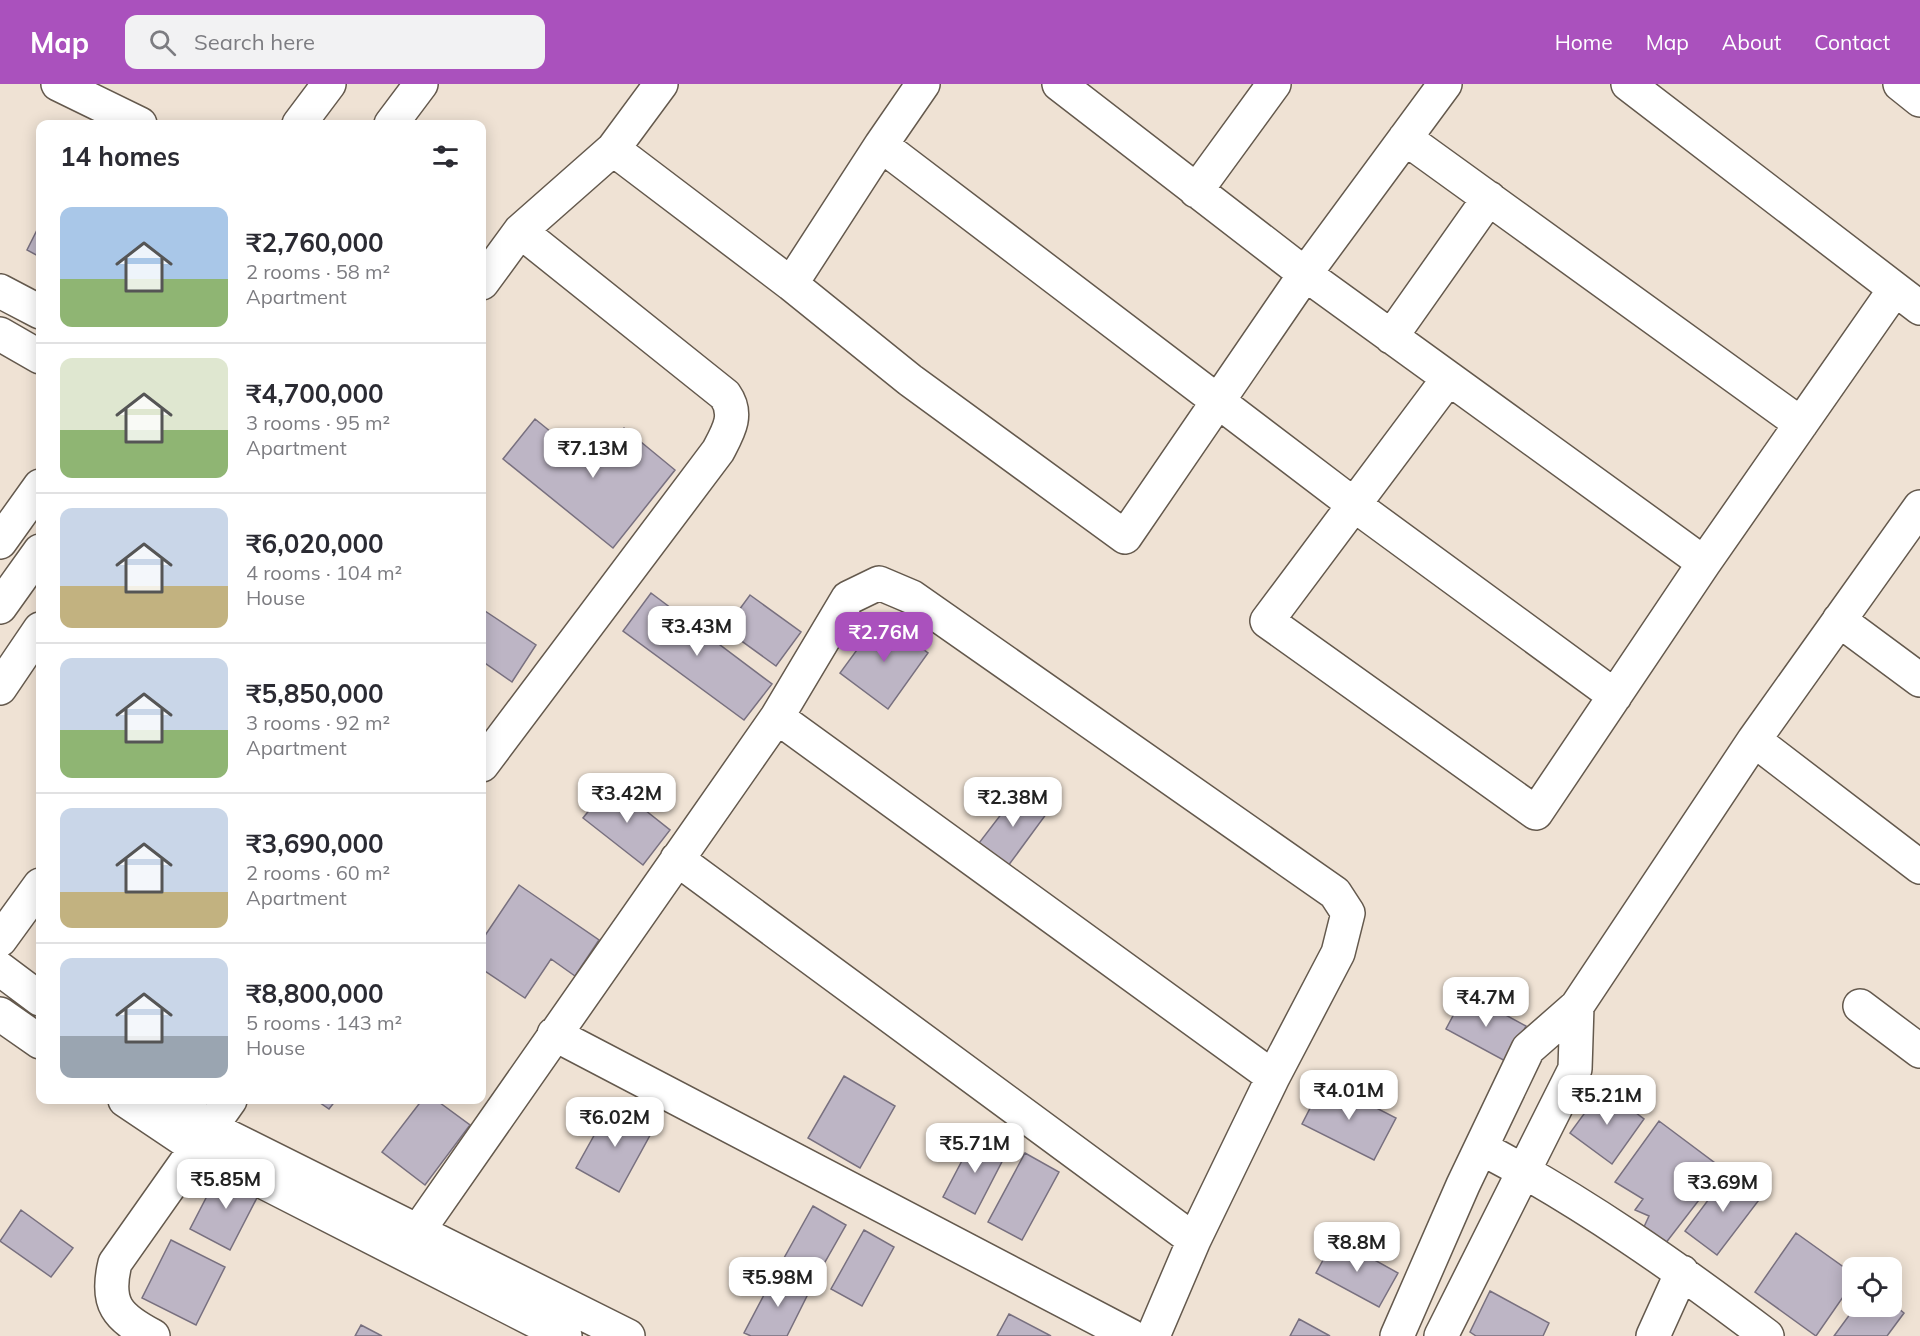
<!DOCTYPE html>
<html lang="en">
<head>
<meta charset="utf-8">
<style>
	body { margin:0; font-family:Mulish,sans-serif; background:#f2f2f3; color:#2b2b33; height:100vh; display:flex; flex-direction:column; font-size:22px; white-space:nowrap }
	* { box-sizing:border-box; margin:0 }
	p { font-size:20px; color:#7c7c81 }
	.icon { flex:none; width:33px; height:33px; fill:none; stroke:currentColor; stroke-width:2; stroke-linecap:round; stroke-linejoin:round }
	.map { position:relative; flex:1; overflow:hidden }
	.sheet { position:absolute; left:36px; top:36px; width:450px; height:984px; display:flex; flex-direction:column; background:#fff; border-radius:12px; box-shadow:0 3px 15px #0003 }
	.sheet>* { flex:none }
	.tools { position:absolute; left:1842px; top:1173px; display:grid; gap:12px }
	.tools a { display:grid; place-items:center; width:60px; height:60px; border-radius:12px; background:#fff; box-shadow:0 3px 15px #0003; font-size:30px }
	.price { position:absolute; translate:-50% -51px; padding:0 14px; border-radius:12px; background:#fff; color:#222; font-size:20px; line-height:39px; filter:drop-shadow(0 2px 3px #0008) }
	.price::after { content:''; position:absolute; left:50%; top:36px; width:18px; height:14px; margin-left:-9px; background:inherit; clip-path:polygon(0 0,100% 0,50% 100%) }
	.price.selected { background:#aa51bd; color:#fff }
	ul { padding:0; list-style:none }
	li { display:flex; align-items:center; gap:18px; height:150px; padding:0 24px }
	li+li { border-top:2px solid #e1e1e2 }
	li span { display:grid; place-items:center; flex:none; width:168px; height:120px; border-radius:12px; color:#555 }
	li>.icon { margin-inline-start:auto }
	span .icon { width:72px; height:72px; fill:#fffc; stroke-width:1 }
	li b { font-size:26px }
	h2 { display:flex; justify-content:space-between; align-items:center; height:72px; padding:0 24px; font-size:26px }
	header { display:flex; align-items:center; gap:36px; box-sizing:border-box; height:84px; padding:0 30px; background:#aa51bd; color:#fff }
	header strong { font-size:28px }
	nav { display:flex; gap:33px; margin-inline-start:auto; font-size:21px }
	.search { width:420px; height:54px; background:#f2f2f3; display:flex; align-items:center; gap:15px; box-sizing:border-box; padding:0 21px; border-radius:12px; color:#7c7c81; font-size:22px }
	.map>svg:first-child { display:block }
	.building { fill:#bdb5c5; stroke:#78707f; stroke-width:1.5 }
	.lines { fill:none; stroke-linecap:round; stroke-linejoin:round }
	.street-casing { stroke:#64594d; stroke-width:36 }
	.street { stroke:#fff; stroke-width:33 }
</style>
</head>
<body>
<header>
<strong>Map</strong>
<div class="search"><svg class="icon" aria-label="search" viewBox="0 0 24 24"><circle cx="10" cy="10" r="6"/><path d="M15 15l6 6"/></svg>Search here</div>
<nav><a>Home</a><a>Map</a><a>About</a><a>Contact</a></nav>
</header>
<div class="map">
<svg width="1920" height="1252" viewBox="0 0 1920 1252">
	<rect width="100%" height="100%" fill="#efe2d4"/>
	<!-- building -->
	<path class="building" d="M40,140V173L27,166Z
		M535,335L593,382L624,344L675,386L613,464L503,375Z
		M651,509L772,600L744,636L623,547Z
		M750,511L801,548L776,582L725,545Z
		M482,525L536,561L512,598L482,577Z
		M881,533L928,569L888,625L840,589Z
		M611,699L670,746L643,781L583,734Z
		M1019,707L1047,729L1008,782L979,759Z
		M519,801L599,856L575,892L551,875L525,914L482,885V856Z
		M1465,909L1526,942L1507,978L1446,945Z
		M844,992L895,1022L860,1084L808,1054Z
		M1324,997L1396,1034L1374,1076L1302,1040Z
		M1603,1004L1644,1035L1612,1080L1570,1049Z
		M316,1016H336L329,1025Z
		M422,1016H436L470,1041L425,1101L382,1068Z
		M611,1021L654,1044L619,1108L576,1084Z
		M1659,1037L1723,1085L1665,1160L1643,1145L1649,1132L1635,1126L1643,1115L1615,1098Z
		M976,1050L1008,1066L975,1130L943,1113Z
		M1025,1069L1059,1088L1022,1156L988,1138Z
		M221,1085L261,1106L230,1166L190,1145Z
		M1729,1088L1762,1112L1717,1171L1685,1147Z
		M813,1122L846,1141L812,1201L779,1183Z
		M21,1126L73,1164L51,1193L0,1157Z
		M864,1146L894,1163L862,1222L831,1205Z
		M1796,1149L1852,1189V1200L1816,1252L1755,1208Z
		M1335,1154L1398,1189L1379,1223L1316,1189Z
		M171,1156L225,1183L196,1241L142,1214Z
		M776,1188L810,1206L787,1252H751L744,1249Z
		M1490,1207L1549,1239L1543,1252H1476L1470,1248Z
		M1892,1219L1904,1229L1887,1252H1834L1856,1222H1892Z
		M1009,1230L1051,1252H997Z
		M1299,1235L1330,1252H1290Z
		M361,1241L382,1252H355Z"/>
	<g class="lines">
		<defs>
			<path id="street" d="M58,0L140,40
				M1059,0L1305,190L1704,479
				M1628,0L1920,224
				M1900,0L1920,16
				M299,40L329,0
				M391,40L421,0
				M1405,54L1801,340
				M881,61L1353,420L1615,612
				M613,65L661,0
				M1196,107L1274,0
				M482,199L520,147L613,65L791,200L910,296L1125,453L1305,190L1445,0
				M791,200L881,61L923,0
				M0,207L40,228
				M0,250L40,273
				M1391,253L1489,114
				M1448,295L1267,537L1536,729L1704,479L1895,205
				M0,458L40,402
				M0,523L40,467
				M1839,536L1920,596
				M0,604L40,545
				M777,633L1273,993
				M1754,656L1920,783
				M482,681L718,367C728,348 739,331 725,311L520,147
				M677,775L1194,1156
				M0,856L40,801
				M0,885L40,915
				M1860,922L1920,967
				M0,930L40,958
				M554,950L1131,1252
				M125,1016L195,1063L565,1252
				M173,1016L209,1043L628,1252
				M1481,1064C1582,1117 1676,1183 1767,1252
				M418,1147L777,633L848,514L879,499L912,513L1335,809L1348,829L1338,869L1273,993L1194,1156L1153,1252
				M153,1252C117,1233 105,1220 115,1179L230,1016
				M1397,1252L1463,1101L1528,965L1577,922L1754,656L1920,423
				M1441,1252L1575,985L1577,922
				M1653,1252L1682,1188"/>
		</defs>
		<!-- street casing -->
		<use href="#street" class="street-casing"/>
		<!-- street -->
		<use href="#street" class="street"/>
	</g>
</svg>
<div class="tools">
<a><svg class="icon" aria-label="locate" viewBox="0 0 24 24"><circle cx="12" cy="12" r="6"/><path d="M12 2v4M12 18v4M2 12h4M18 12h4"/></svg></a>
</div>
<b class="price" style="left:593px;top:395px">₹7.13M</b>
<b class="price" style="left:697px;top:573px">₹3.43M</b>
<b class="price selected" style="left:884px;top:579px">₹2.76M</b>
<b class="price" style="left:627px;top:740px">₹3.42M</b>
<b class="price" style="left:1013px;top:744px">₹2.38M</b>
<b class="price" style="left:1486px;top:944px">₹4.7M</b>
<b class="price" style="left:1349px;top:1037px">₹4.01M</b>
<b class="price" style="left:1607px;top:1042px">₹5.21M</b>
<b class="price" style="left:615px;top:1064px">₹6.02M</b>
<b class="price" style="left:975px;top:1090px">₹5.71M</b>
<b class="price" style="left:226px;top:1126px">₹5.85M</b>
<b class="price" style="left:1723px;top:1129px">₹3.69M</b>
<b class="price" style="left:1357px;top:1189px">₹8.8M</b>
<b class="price" style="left:778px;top:1224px">₹5.98M</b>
<section class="sheet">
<h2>14 homes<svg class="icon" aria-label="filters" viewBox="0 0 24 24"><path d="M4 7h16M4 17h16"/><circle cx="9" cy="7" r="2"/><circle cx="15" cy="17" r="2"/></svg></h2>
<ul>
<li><span style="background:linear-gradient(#a9c7e8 60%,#8fb573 0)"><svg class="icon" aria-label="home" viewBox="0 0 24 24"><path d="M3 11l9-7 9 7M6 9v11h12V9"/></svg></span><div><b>₹2,760,000</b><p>2 rooms · 58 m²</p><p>Apartment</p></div></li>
<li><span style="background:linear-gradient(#dfe7d0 60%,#8fb573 0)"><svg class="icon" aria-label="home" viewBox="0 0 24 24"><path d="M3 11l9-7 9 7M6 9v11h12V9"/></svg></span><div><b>₹4,700,000</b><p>3 rooms · 95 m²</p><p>Apartment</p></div></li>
<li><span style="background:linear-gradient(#c9d6e8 65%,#c2b280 0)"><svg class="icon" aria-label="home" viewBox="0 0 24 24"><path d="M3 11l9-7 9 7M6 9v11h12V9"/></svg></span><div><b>₹6,020,000</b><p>4 rooms · 104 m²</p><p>House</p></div></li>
<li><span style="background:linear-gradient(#c9d6e8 60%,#8fb573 0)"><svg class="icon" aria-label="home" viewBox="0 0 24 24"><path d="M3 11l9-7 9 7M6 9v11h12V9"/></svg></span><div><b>₹5,850,000</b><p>3 rooms · 92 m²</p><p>Apartment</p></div></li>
<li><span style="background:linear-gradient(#c9d6e8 70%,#c2b280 0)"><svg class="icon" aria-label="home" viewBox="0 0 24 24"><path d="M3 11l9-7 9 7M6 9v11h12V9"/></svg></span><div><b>₹3,690,000</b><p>2 rooms · 60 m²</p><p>Apartment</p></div></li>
<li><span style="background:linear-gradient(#c9d6e8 65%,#9aa5b1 0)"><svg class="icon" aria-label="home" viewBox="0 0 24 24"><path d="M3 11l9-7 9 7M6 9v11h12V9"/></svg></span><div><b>₹8,800,000</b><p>5 rooms · 143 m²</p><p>House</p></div></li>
</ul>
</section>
</div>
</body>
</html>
